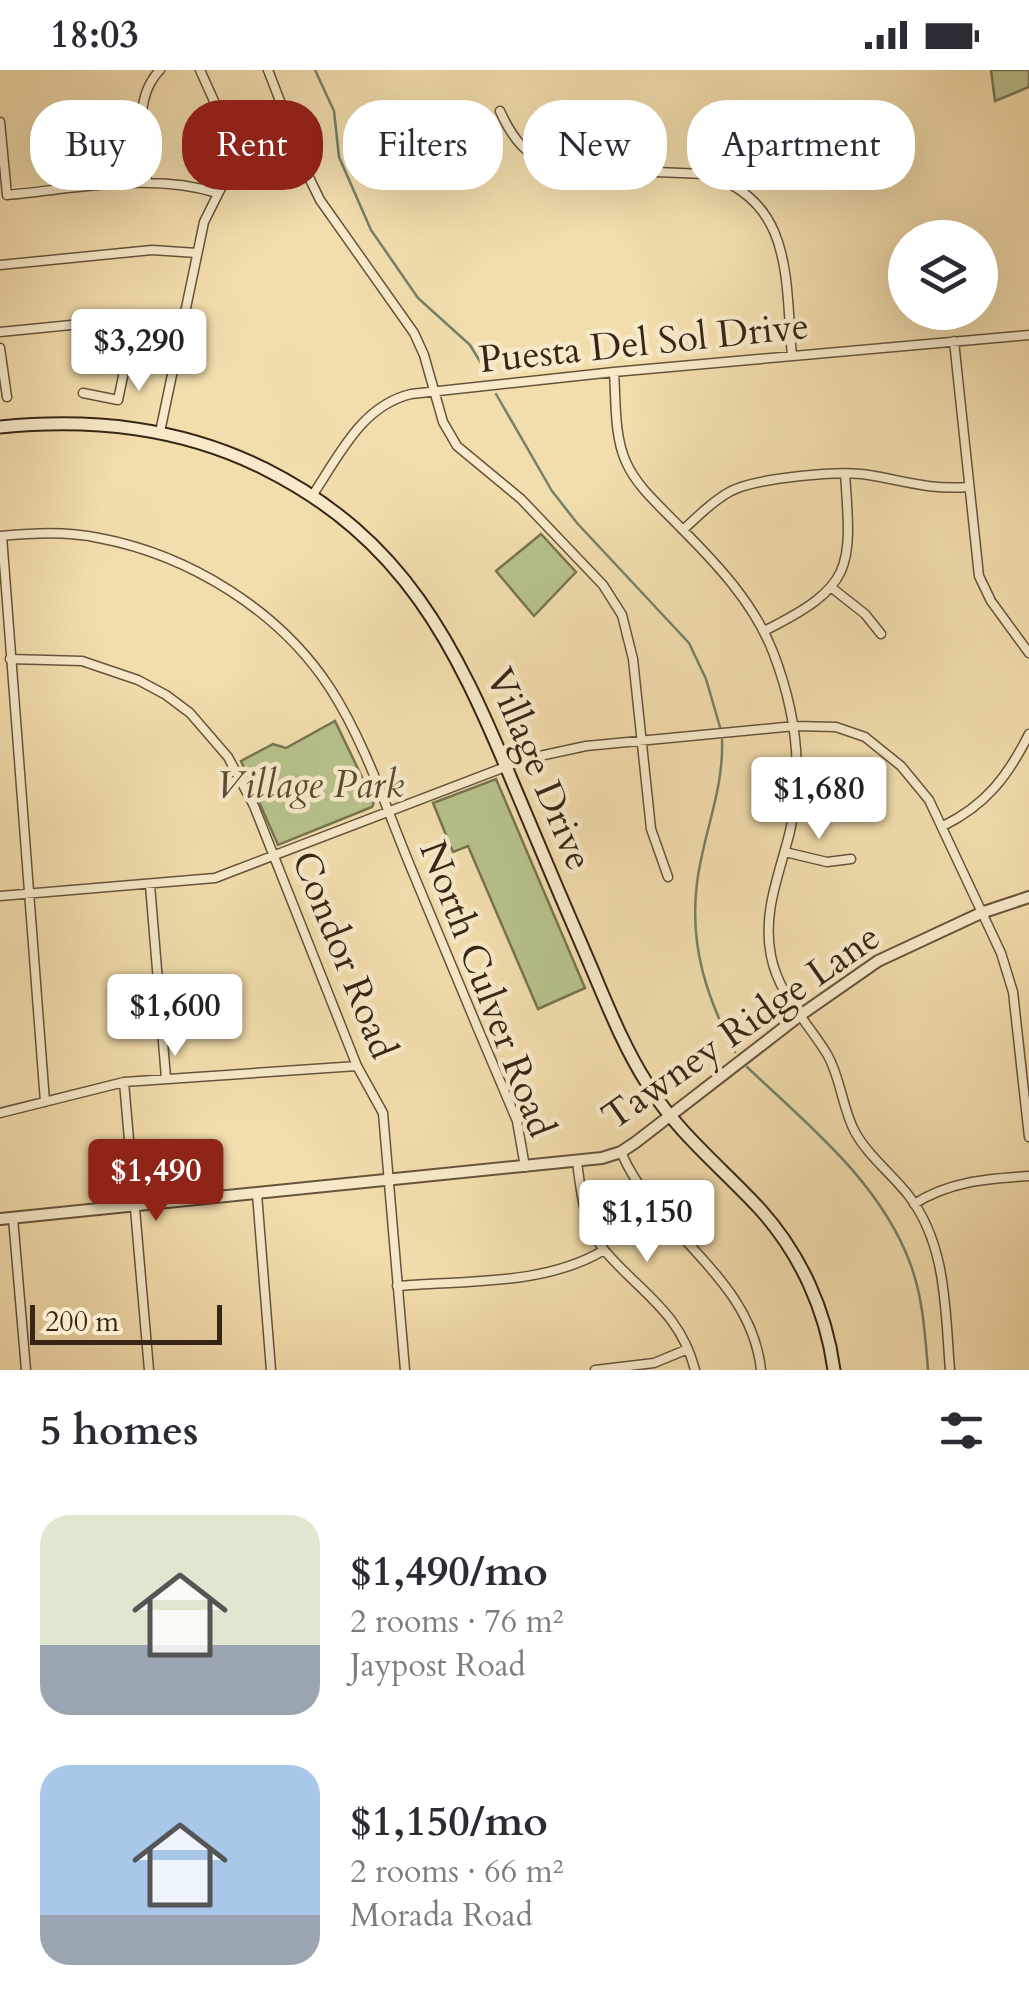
<!DOCTYPE html>
<html lang="en">
<head>
<meta charset="utf-8">
<style>
	body { margin:0; font-family:Cardo,serif; background:#f2f2f3; color:#2b2b33; height:100vh; display:flex; flex-direction:column; font-size:38px; white-space:nowrap }
	* { box-sizing:border-box; margin:0 }
	p { font-size:32px; color:#7c7c81 }
	.icon { flex:none; width:55px; height:55px; fill:none; stroke:currentColor; stroke-width:2; stroke-linecap:round; stroke-linejoin:round }
	.map { position:relative; height:1300px; overflow:hidden }
	.drawer { display:flex; flex-direction:column; background:#fff; flex:1 }
	.drawer>* { flex:none }
	.top-card { position:absolute; left:30px; top:30px; width:970px; height:90px; display:flex; gap:20px }
	.controls { position:absolute; left:888px; top:150px; display:grid; gap:20px }
	.controls a { display:grid; place-items:center; width:110px; height:110px; border-radius:50%; background:#fff; box-shadow:0 10px 40px #0002; font-size:50px }
	.scale { position:absolute; left:30px; bottom:25px; width:192px; box-sizing:border-box; padding-left:10px; border:5px solid #372616; border-top:0; font-size:28px; line-height:35px; white-space:nowrap; color:#372616; -webkit-text-stroke:8px #f7e9c9; paint-order:stroke }
	.price { position:absolute; translate:-50% -85px; padding:0 22px; border-radius:10px; background:#fff; color:#222; font-size:32px; line-height:65px; filter:drop-shadow(0 2px 5px #0008) }
	.price::after { content:''; position:absolute; left:50%; top:60px; width:30px; height:22px; margin-left:-15px; background:inherit; clip-path:polygon(0 0,100% 0,50% 100%) }
	.price.on { background:#8f2418; color:#fff }
	ul { padding:0; list-style:none }
	li { display:flex; align-items:center; gap:30px; height:250px; padding:0 40px }
	li span { display:grid; place-items:center; flex:none; width:280px; height:200px; border-radius:30px; color:#555 }
	li>.icon { margin-inline-start:auto }
	span .icon { width:120px; height:120px; fill:#fffc; stroke-width:1 }
	li b { font-size:42px }
	h2 { display:flex; justify-content:space-between; align-items:center; height:120px; padding:0 40px; font-size:42px }
	.pill { padding:0 35px; border-radius:40px; background:#fff; box-shadow:0 10px 40px #0002; font-size:35px; line-height:90px }
	.pill.on { background:#8f2418; color:#fff }
	.status { display:flex; justify-content:space-between; align-items:center; height:70px; padding:0 50px; background:#fff; direction:ltr }
	.status svg { height:28px; fill:currentColor }
	.map>svg:first-child { display:block }
	.green { fill:#b7c28c; stroke:#777451; stroke-width:2.5 }
	.lines { fill:none; stroke-linecap:round; stroke-linejoin:round }
	.stream { stroke:#74816b; stroke-width:2.5 }
	.minor-casing { stroke:#66543c; stroke-width:11 }
	.tertiary-casing { stroke:#66543c; stroke-width:14 }
	.secondary-casing { stroke:#372616; stroke-width:15 }
	.minor { stroke:#f7e9c9; stroke-width:8 }
	.tertiary { stroke:#f7e9c9; stroke-width:10 }
	.secondary { stroke:#f7e9c9; stroke-width:11 }
	.labels { text-anchor:middle; dominant-baseline:central; stroke-width:9; stroke-linejoin:round; paint-order:stroke }
	.street-label { font-size:38px; fill:#372616; stroke:#f7e9c9 }
	.park-label { font-size:38px; font-style:italic; fill:#574d34; stroke:#f7e9c9 }
</style>
</head>
<body>
<div class="status"><b>18:03</b><svg viewBox="0 0 49 12"><path d="M0 12V9h3v3zM5 12V6h3v6zM10 12V3h3v9zM15 12V0h3v12zM26 1h20v11H26zM47 4h2v5h-2z"/></svg></div>
<div class="map">
<svg width="1029" height="1300" viewBox="0 0 1029 1300">
	<rect width="100%" height="100%" fill="#f2ddac"/>
	<filter id="stains"><feTurbulence type="fractalNoise" baseFrequency=".002" numOctaves="4"/><feColorMatrix values="0 0 0 0 .2 0 0 0 0 .09 0 0 0 0 .02 0 0 0 .5 -.17"/></filter>
	<radialGradient id="worn" r=".72"><stop offset=".6" stop-color="#630" stop-opacity="0"/><stop offset="1" stop-color="#630" stop-opacity=".3"/></radialGradient>
	<!-- green -->
	<path class="green" d="M991,0H1029V17L995,31Z
		M541,464L576,502L534,546L496,501Z
		M335,651L374,732L372,737L278,775L241,691L273,674L286,678Z
		M496,709L585,918L538,939L468,776L453,782L433,733Z"/>
	<g class="lines">
		<!-- stream -->
		<path class="stream" d="M315,0L334,41L339,87L371,160L418,228L470,275L487,303
			M496,324L552,421L577,453L689,573L706,609L720,657
			M722,670C724,720 703,764 697,813C689,876 707,928 735,982
			M747,997C808,1055 880,1112 910,1193C923,1227 925,1264 928,1300"/>
		<defs>
			<path id="minor" d="M200,0L214,31V48
				M268,0L285,44L283,54L320,130L414,263L424,285L443,352L457,376L521,429L603,515L622,545L633,589L651,759L668,807
				M500,41C513,70 527,87 558,98L705,104C794,130 785,209 792,286
				M72,51L90,55L141,51
				M0,52L7,125C75,119 150,102 217,123
				M147,113C144,76 131,30 160,0
				M0,195L152,180L197,183
				M0,262L142,248L183,251
				M954,271L979,506L991,531L1029,583
				M0,278L7,327
				M614,302C616,330 614,366 626,392C637,417 660,436 679,456C716,493 754,533 773,582C795,639 804,701 790,761C780,803 762,842 771,886C779,926 807,951 827,984C841,1008 842,1038 855,1062C869,1087 892,1104 909,1126C947,1176 945,1240 950,1300
				M83,323L118,330L130,273L131,249
				M160,362L204,152L227,106L257,75L285,59
				M312,426C339,386 361,336 411,324L614,302L1029,265
				M683,460C698,446 713,431 731,421C757,408 839,400 869,405C905,411 929,420 968,417
				M0,466C33,463 66,461 99,468C189,485 279,540 330,618C365,672 386,738 411,798C446,882 481,967 517,1051L525,1097
				M2,466L45,1032
				M832,518L865,544L881,564
				M764,561C854,516 852,499 845,404
				M10,589L82,591L138,610L166,625L190,643L228,687L254,736L357,996L383,1043L405,1300
				M943,756C986,735 1008,706 1029,664
				M785,782L827,792L851,789
				M150,815L166,1008
				M0,826L215,808L526,689L586,676L795,656L836,657L865,667L901,696L929,730L1001,883L1013,922L1029,1067
				M124,1012L149,1300
				M0,1043L124,1012L357,996
				M621,1082C655,1163 751,1206 761,1300
				M577,1092C581,1123 584,1156 605,1181C641,1223 680,1242 695,1300
				M257,1124L271,1300
				M914,1134C950,1111 987,1109 1029,1106
				M13,1148L26,1300
				M397,1216C465,1210 545,1216 604,1180
				M595,1300L654,1293L688,1279"/>
			<path id="tertiary" d="M0,1149L602,1088L621,1082L636,1072L799,946L878,891L981,843L1029,827"/>
			<path id="secondary" d="M0,357C92,348 181,357 265,399C404,469 455,574 512,711C537,771 563,832 589,892C607,934 623,976 648,1015C677,1062 721,1097 759,1138C800,1183 826,1240 834,1300"/>
		</defs>
		<!-- minor casing -->
		<use href="#minor" class="minor-casing"/>
		<!-- tertiary casing -->
		<use href="#tertiary" class="tertiary-casing"/>
		<!-- secondary casing -->
		<use href="#secondary" class="secondary-casing"/>
		<!-- minor -->
		<use href="#minor" class="minor"/>
		<!-- tertiary -->
		<use href="#tertiary" class="tertiary"/>
		<!-- secondary -->
		<use href="#secondary" class="secondary"/>
	</g>
	<g class="labels">
		<!-- street labels -->
		<g class="street-label">
			<text transform="translate(644 273) rotate(-6)">Puesta Del Sol Drive</text>
			<text transform="translate(539 699) rotate(67)">Village Drive</text>
			<text transform="translate(344 885) rotate(68)">Condor Road</text>
			<text transform="translate(487 919) rotate(69)">North Culver Road</text>
			<text transform="translate(741 957) rotate(-35)">Tawney Ridge Lane</text>
		</g>
		<!-- park labels -->
		<g class="park-label">
			<text x="310" y="715">Village Park</text>
		</g>
	</g>
	<rect width="100%" height="100%" filter="url(#stains)"/>
	<rect width="100%" height="100%" fill="url(#worn)"/>
</svg>
<div class="controls">
<a><svg class="icon" aria-label="layers" viewBox="0 0 24 24"><path d="M12 4l9 5-9 5-9-5zM3 14l9 5 9-5"/></svg></a>
</div>
<div class="scale">200 m</div>
<b class="price" style="left:139px;top:324px">$3,290</b>
<b class="price" style="left:819px;top:772px">$1,680</b>
<b class="price" style="left:175px;top:989px">$1,600</b>
<b class="price on" style="left:156px;top:1154px">$1,490</b>
<b class="price" style="left:647px;top:1195px">$1,150</b>
<div class="top-card">
<a class="pill">Buy</a>
<a class="pill on">Rent</a>
<a class="pill">Filters</a>
<a class="pill">New</a>
<a class="pill">Apartment</a>
</div>
</div>
<section class="drawer">
<h2>5 homes<svg class="icon" aria-label="filters" viewBox="0 0 24 24"><path d="M4 7h16M4 17h16"/><circle cx="9" cy="7" r="2"/><circle cx="15" cy="17" r="2"/></svg></h2>
<ul>
<li><span style="background:linear-gradient(#dfe7d0 65%,#9aa5b1 0)"><svg class="icon" aria-label="home" viewBox="0 0 24 24"><path d="M3 11l9-7 9 7M6 9v11h12V9"/></svg></span><div><b>$1,490/mo</b><p>2 rooms · 76 m²</p><p>Jaypost Road</p></div></li>
<li><span style="background:linear-gradient(#a9c7e8 75%,#9aa5b1 0)"><svg class="icon" aria-label="home" viewBox="0 0 24 24"><path d="M3 11l9-7 9 7M6 9v11h12V9"/></svg></span><div><b>$1,150/mo</b><p>2 rooms · 66 m²</p><p>Morada Road</p></div></li>
</ul>
</section>
</body>
</html>
